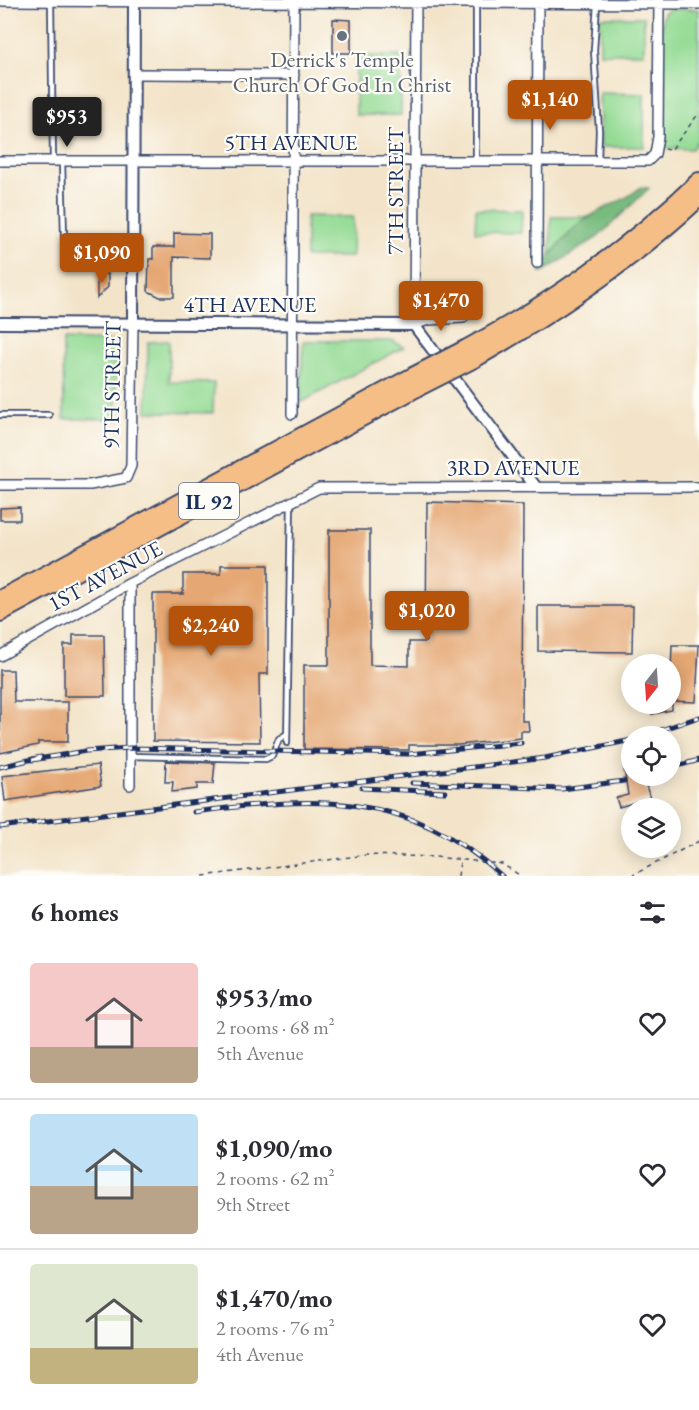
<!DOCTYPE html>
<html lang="en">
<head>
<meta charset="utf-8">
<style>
	body { margin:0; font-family:"EB Garamond",serif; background:#f7f7f7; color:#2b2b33; height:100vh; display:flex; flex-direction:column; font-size:22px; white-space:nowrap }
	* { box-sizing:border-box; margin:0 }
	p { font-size:20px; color:#7c7c81 }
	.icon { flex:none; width:33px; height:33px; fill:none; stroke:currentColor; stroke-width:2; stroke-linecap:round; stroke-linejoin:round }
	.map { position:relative; height:876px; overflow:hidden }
	.sheet { display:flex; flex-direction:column; background:#fff; flex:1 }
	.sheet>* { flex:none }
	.needle { width:39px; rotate:197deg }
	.buttons { position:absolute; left:621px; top:654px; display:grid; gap:12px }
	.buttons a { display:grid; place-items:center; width:60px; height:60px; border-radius:50%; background:#fff; box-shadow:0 3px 15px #0003; font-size:30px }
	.price { position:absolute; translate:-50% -51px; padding:0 14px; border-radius:6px; background:#b45309; color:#fff; font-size:20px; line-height:39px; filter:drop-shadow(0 2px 3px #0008) }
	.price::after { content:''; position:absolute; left:50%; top:36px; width:18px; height:14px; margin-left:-9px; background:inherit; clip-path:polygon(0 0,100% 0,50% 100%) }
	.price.current { background:#222; color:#fff }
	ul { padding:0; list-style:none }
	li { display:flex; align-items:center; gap:18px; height:150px; padding:0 30px }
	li+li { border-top:2px solid #e1e1e2 }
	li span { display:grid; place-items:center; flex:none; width:168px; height:120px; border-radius:6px; color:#555 }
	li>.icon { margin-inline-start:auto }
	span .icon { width:72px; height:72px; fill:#fffc; stroke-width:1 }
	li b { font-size:26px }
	h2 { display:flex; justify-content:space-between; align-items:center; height:72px; padding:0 30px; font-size:26px }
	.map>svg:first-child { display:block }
	.green { fill:#95db95; stroke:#58857a; stroke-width:1.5 }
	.forest { fill:#78bb7e; stroke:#4a756e; stroke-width:1.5 }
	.building { fill:#e5a773 }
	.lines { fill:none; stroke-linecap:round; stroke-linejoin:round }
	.service-casing { stroke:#3b4a6e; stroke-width:8 }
	.minor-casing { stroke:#3b4a6e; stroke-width:12 }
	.tertiary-casing { stroke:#3b4a6e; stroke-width:14 }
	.motorway-casing { stroke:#3b4a6e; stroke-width:20 }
	.path { stroke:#3b4a6e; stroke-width:1.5; stroke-dasharray:4.5 4.5; stroke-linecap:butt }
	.service { stroke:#fff; stroke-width:4.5 }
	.minor { stroke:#fff; stroke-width:9 }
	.tertiary { stroke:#fff; stroke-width:10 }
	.motorway { stroke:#f6be87; stroke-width:16 }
	.rail-casing { stroke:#1b2f5e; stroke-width:5 }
	.rail { stroke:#fdfcf7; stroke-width:3; stroke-dasharray:9; stroke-linecap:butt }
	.motorway-bridge-casing { stroke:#3b4a6e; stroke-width:20; stroke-linecap:butt }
	.motorway-bridge { stroke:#f6be87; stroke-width:16 }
	.worship-dot { fill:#6b7280; stroke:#fdfcf7; stroke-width:2 }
	.labels { text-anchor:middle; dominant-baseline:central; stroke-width:4.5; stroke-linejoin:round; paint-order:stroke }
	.shield { fill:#fdfcf7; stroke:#5f6c8c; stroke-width:1.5 }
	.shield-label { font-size:21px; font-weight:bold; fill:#1b2f5e }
	.worship-label { font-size:22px; fill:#5b616d; stroke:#fdfcf7 }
	.street-label { font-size:22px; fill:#1b2f5e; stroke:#fdfcf7 }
</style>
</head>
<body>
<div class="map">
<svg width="699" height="876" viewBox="0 0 699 876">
	<rect width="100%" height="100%" fill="#fdfcf7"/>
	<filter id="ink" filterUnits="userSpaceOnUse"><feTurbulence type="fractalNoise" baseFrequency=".0167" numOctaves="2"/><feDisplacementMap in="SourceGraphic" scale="12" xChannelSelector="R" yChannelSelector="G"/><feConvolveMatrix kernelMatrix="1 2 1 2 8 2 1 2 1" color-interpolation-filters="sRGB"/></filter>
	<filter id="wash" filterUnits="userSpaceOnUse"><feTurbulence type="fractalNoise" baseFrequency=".008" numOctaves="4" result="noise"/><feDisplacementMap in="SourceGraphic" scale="24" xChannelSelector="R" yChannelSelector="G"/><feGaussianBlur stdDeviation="1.35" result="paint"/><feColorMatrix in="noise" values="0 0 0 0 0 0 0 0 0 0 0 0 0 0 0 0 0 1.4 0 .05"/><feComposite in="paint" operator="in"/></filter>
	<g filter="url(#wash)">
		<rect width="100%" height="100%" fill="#f3e4c9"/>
		<!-- green -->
		<path class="green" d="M670,9H699V138L692,149L662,148V21L664,13Z
			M600,17H644V53H600Z
			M356,56H401V115H356Z
			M599,93L644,94V147H601Z
			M476,209L522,210L521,233L475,232Z
			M306,216L353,217L352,257H306Z
			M551,217H594L550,266Z
			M63,340L116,342V419H64Z
			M169,341V382L214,383L213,413L147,412L148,342Z
			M303,341H392L404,347L300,403Z"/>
		<!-- forest -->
		<path class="forest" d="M641,187L649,188L598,237L541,273L540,267C552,254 564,237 578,225C598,207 621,205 641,187Z"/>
		<g id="blocks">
			<!-- building -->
			<path class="building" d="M333,19L351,20V53H333Z
				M174,233L210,234V258L174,257V297H160L148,291L149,259H153V247H174Z
				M97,274H108V287L97,298Z
				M427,502L523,505L522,721H528L529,731H521V738L458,745H409V750L304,749V665H329V530H370V665L409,666V642H426Z
				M20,507V520H0V508Z
				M221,565H268V674H259L260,742L153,741V594H183V574H221Z
				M538,606H633L632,652L538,651Z
				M73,635H104L105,696H64V645H73Z
				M672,645H699L696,702L670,701Z
				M0,670H13L14,702H68V742H38V745L0,753Z
				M652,704H672V710L652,714Z
				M166,761L215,763L213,784H197V789L172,792L173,782H165Z
				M632,764V776H643L650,798L619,807L616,798L628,795L624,768Z
				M98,765L101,786L5,801L2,776Z"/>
		</g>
	</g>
	<g filter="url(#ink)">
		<use href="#blocks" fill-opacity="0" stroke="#3b4a6e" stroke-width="1.5"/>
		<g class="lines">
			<defs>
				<path id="service" d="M51,2L53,161
					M597,4L594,50L599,131L598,160
					M62,161L64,237
					M476,162V3
					M0,415H49
					M287,743L291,502
					M130,756L266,759L272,756L279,739L287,734"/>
				<path id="minor" d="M416,0L414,325L428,320L463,318
					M0,1L699,4
					M134,74L294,75
					M0,161H648L655,154L658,137L659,0
					M537,263L538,0
					M292,414L294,0
					M0,485H90L126,478L131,466L133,324
					M130,583V785
					M0,656L130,583L319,488L699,487"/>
				<path id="tertiary" d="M0,323L414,325L535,486
					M133,324L134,0"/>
				<path id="motorway" d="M467,348C551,303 630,247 699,181
					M476,358C556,312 632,261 699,198
					M0,599L413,376
					M0,613L417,388"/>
			</defs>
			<!-- service casing -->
			<use href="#service" class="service-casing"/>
			<!-- minor casing -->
			<use href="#minor" class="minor-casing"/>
			<!-- tertiary casing -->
			<use href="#tertiary" class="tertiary-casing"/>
			<!-- motorway casing -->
			<use href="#motorway" class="motorway-casing"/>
			<!-- path -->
			<path class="path" d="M664,149L671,150L699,113
				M203,876L366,855L436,857L502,864L521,876
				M458,876L460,861
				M631,876L699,841"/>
			<!-- service -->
			<use href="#service" class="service"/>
			<!-- minor -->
			<use href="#minor" class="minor"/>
			<!-- tertiary -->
			<use href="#tertiary" class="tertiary"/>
			<!-- motorway -->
			<use href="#motorway" class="motorway"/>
			<defs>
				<path id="rail" d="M643,736L699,717
					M32,760L86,751L130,748L409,754L521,743
					M0,767L41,757
					M670,768L699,760
					M412,783L562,789L624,781
					M362,788L445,792
					M194,812C313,797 406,789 502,876
					M0,827L545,758L632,740"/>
			</defs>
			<!-- rail casing -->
			<use href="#rail" class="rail-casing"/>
			<!-- rail -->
			<use href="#rail" class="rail"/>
			<defs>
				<path id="motorway-bridge" d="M413,376L467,348
					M417,388L476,358"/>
			</defs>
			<!-- motorway-bridge casing -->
			<use href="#motorway-bridge" class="motorway-bridge-casing"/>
			<!-- motorway-bridge -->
			<use href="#motorway-bridge" class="motorway-bridge"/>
		</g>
	</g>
	<!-- markers -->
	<circle class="worship-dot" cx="342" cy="36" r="6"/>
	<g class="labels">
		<!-- shield labels -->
		<rect class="shield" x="179" y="483" width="60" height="36" rx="4.5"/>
		<g class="shield-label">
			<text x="209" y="501">IL 92</text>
		</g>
		<!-- worship labels -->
		<g class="worship-label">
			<text x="342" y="59">Derrick's Temple<tspan x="342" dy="25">Church Of God In Christ</tspan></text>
		</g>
		<!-- street labels -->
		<g class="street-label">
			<text x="291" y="142">5TH AVENUE</text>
			<text transform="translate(395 191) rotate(-90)">7TH STREET</text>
			<text x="250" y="304">4TH AVENUE</text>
			<text transform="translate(112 385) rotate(-89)">9TH STREET</text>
			<text x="513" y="467">3RD AVENUE</text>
			<text transform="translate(105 576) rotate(-28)">1ST AVENUE</text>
		</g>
	</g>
</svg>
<div class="buttons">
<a><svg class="needle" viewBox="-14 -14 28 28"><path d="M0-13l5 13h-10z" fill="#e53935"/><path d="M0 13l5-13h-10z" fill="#7c7c81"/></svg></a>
<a><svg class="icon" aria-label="locate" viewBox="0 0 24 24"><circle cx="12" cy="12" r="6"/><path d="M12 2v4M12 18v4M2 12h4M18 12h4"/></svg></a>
<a><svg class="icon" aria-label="layers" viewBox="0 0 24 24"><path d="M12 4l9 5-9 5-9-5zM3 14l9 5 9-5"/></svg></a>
</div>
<b class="price" style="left:550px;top:131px">$1,140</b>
<b class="price current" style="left:67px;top:148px">$953</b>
<b class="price" style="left:102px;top:284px">$1,090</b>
<b class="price" style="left:441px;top:332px">$1,470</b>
<b class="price" style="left:427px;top:642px">$1,020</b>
<b class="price" style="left:211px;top:657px">$2,240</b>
</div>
<section class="sheet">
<h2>6 homes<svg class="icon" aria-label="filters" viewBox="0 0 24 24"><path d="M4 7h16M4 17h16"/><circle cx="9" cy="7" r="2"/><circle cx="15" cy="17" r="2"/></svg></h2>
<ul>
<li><span style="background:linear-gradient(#f6c9c9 70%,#b9a48a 0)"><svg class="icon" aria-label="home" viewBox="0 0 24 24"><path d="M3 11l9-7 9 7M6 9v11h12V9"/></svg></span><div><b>$953/mo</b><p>2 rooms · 68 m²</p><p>5th Avenue</p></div><svg class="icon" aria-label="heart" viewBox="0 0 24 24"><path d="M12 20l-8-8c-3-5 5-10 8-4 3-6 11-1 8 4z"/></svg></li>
<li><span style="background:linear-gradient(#bfe0f5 60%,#b9a48a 0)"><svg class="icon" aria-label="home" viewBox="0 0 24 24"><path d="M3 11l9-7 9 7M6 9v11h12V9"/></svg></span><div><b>$1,090/mo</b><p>2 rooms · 62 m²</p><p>9th Street</p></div><svg class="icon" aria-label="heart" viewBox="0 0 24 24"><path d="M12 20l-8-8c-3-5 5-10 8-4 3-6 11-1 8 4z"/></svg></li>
<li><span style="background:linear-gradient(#dfe7d0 70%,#c2b280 0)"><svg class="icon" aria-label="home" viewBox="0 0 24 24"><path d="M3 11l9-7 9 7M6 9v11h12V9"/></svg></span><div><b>$1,470/mo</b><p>2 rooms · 76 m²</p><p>4th Avenue</p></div><svg class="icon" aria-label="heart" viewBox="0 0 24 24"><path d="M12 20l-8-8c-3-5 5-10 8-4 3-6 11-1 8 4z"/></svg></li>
</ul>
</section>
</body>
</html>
